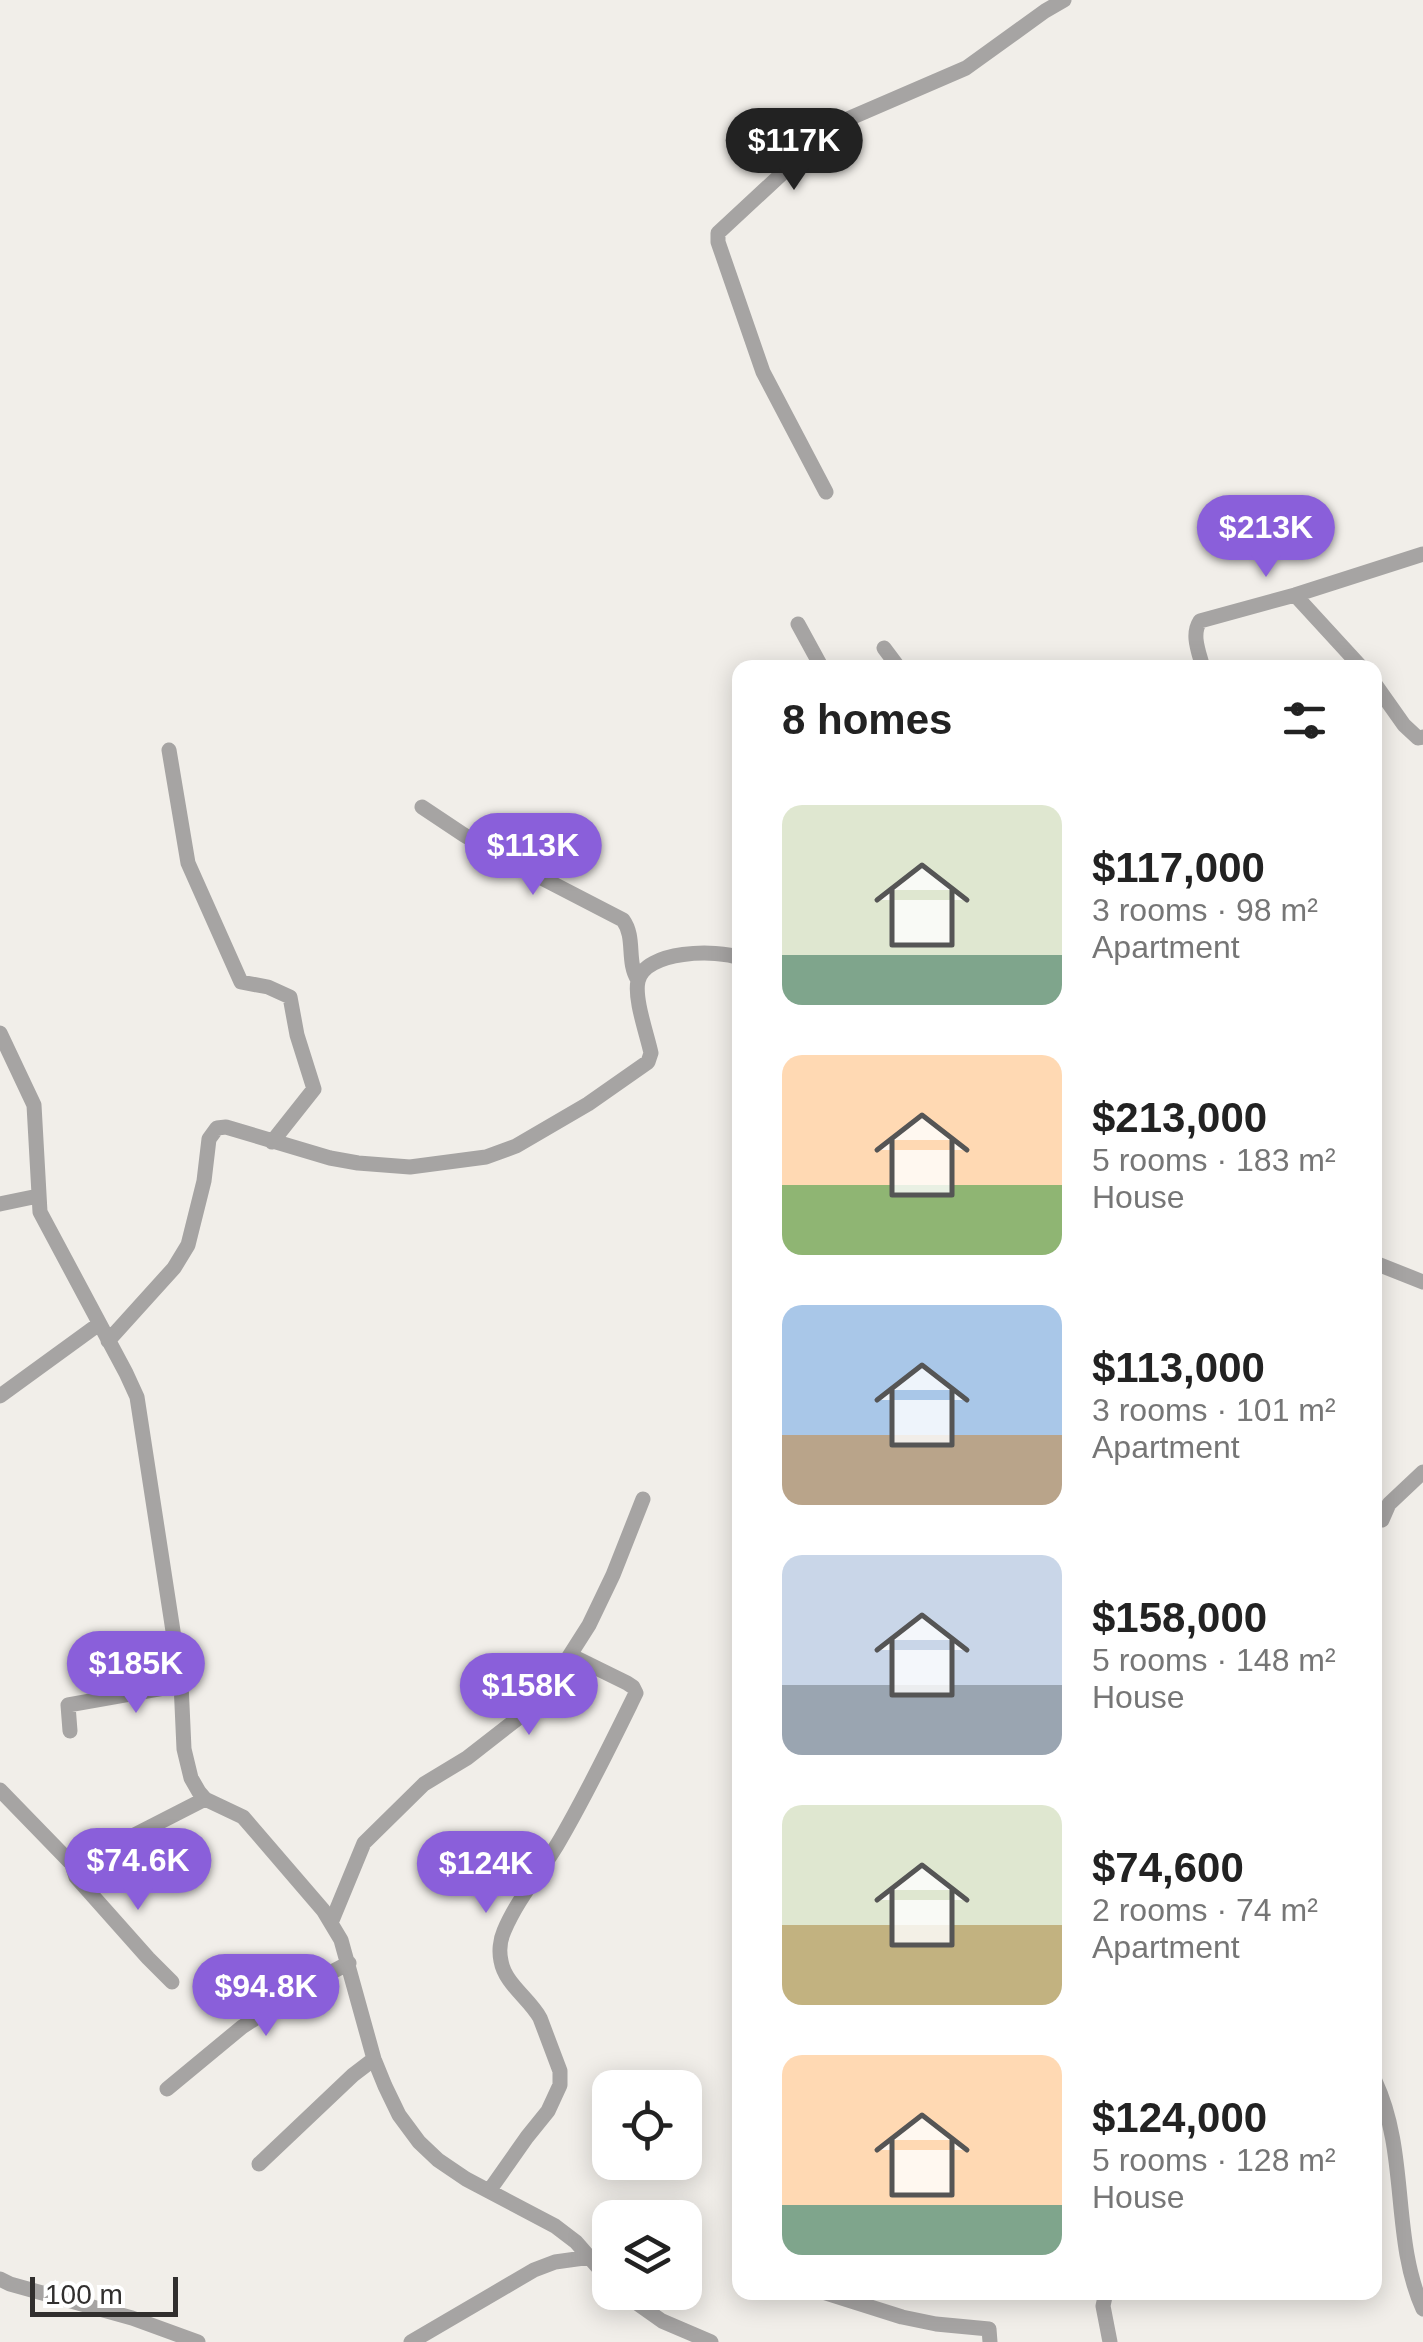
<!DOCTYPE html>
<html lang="en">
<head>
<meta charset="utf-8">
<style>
	body { margin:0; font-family:Arial,sans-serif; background:#f6f6f6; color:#222; height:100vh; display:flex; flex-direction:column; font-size:38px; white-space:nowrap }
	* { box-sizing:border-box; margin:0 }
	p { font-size:32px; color:#767676 }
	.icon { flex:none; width:55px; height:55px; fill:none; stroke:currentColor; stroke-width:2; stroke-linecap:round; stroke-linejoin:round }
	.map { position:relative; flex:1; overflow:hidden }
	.panel { position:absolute; left:732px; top:660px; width:650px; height:1640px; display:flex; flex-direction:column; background:#fff; border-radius:20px; box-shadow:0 5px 25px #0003 }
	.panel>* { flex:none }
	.buttons { position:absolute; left:592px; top:2070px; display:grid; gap:20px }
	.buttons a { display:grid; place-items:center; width:110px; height:110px; border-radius:20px; background:#fff; box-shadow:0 5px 25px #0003; font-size:50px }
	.scale { position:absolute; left:30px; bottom:25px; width:148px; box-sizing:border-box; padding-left:10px; border:5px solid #312f2e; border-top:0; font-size:28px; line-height:35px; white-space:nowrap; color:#312f2e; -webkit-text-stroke:8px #fff; paint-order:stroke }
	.price { position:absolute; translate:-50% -85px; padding:0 22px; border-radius:35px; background:#8a5fda; color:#fff; font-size:32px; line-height:65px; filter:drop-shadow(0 2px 5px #0008) }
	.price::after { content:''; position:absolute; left:50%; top:60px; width:30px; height:22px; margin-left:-15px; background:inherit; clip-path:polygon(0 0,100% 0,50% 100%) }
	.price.on { background:#222; color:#fff }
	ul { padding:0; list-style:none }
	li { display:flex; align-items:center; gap:30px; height:250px; padding:0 50px }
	li span { display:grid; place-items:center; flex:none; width:280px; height:200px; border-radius:20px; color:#555 }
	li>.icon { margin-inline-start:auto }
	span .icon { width:120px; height:120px; fill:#fffc; stroke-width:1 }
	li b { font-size:42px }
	h2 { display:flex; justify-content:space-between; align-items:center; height:120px; padding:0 50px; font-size:42px }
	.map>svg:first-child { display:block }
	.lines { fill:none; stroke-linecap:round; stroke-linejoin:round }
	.minor { stroke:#a6a4a3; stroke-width:15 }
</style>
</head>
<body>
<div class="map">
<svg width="1423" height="2342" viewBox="0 0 1423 2342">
	<rect width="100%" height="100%" fill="#f1eee9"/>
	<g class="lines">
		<!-- minor -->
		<path class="minor" d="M826,492L763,372L718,242V233L801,156L817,138L834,125L966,68L1045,11L1064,0
			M1295,595L1362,668
			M798,624L822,668
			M884,648L899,668
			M1203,668C1199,652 1191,635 1200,621L1295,595L1423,554
			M1375,684L1404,725L1418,738L1423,737
			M169,750L188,863L241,982L268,987L290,997L297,1035L314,1089L272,1142
			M422,807L464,835L505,859L623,920C636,938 626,961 638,980
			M0,1033L34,1105L40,1212L126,1373L137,1397L181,1683L184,1749L191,1778L199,1792L205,1799L243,1817L323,1910L341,1940L374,2059L385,2086L399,2115L419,2142L438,2160L466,2179L555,2226L576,2242L610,2281
			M0,1204L38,1196
			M1375,1263L1423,1282
			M108,1341L174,1268L188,1245L204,1181L209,1139L217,1128L226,1127L330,1158L358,1163L410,1167L486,1157L516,1146L588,1104L648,1062L651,1053C647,1034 634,999 638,981C645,950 717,949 740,958
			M0,1396L99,1324
			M1382,1520L1389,1504L1423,1472
			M70,1731L68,1705L181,1685
			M0,1790L69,1861L76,1865L205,1799
			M72,1864L76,1877L148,1958L172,1982
			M331,1923L364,1843L424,1784L467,1758L517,1719L541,1695L561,1669L589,1625L613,1575L643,1499
			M1375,2081C1409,2153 1391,2238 1423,2309
			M167,2089L242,2027L305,1986L349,1963
			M259,2164L353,2075L374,2059
			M489,2191L527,2137L548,2111L560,2085V2071L540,2018C529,1998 505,1984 501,1961C499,1952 500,1940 504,1931C517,1900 540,1873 557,1845C586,1796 611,1744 636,1693L633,1687L627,1683L570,1655
			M0,2279L10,2284L132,2318L198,2342
			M621,2292L662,2321L711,2342
			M823,2292L902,2317L936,2324L989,2329L990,2342
			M1106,2292L1103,2306L1110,2342
			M411,2342L534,2270L555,2262L591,2257"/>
	</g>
</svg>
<div class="buttons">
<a><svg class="icon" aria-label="locate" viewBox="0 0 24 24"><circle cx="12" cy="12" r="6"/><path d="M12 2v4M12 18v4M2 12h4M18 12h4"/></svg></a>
<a><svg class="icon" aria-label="layers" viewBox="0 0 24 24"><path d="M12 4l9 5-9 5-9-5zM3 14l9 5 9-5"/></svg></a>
</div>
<div class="scale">100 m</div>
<b class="price on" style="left:794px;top:193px">$117K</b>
<b class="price" style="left:1266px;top:580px">$213K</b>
<b class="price" style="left:533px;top:898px">$113K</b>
<b class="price" style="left:136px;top:1716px">$185K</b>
<b class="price" style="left:529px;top:1738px">$158K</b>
<b class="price" style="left:138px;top:1913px">$74.6K</b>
<b class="price" style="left:486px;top:1916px">$124K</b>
<b class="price" style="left:266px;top:2039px">$94.8K</b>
<section class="panel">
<h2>8 homes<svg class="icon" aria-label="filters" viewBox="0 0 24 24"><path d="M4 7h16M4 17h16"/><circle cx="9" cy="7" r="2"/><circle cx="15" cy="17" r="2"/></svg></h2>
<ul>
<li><span style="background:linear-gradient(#dfe7d0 75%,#7fa58c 0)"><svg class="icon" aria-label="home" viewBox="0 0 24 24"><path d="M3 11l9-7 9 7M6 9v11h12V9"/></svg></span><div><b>$117,000</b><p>3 rooms · 98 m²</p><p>Apartment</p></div></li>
<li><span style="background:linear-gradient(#ffd9b3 65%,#8fb573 0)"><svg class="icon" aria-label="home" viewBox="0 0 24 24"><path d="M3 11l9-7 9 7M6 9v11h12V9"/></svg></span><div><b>$213,000</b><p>5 rooms · 183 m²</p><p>House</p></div></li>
<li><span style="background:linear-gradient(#a9c7e8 65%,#b9a48a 0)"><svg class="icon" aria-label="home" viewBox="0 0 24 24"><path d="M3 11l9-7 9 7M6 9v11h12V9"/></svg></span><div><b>$113,000</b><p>3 rooms · 101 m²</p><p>Apartment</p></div></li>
<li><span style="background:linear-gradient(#c9d6e8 65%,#9aa5b1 0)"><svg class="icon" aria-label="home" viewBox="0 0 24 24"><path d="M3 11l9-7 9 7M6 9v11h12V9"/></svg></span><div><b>$158,000</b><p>5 rooms · 148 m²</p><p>House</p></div></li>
<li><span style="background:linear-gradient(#dfe7d0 60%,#c2b280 0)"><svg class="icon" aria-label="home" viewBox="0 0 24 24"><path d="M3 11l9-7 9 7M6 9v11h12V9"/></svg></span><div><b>$74,600</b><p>2 rooms · 74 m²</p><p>Apartment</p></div></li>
<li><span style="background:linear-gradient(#ffd9b3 75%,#7fa58c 0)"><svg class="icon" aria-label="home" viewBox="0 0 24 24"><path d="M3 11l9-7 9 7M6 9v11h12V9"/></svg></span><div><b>$124,000</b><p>5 rooms · 128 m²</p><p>House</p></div></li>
</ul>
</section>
</div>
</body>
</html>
